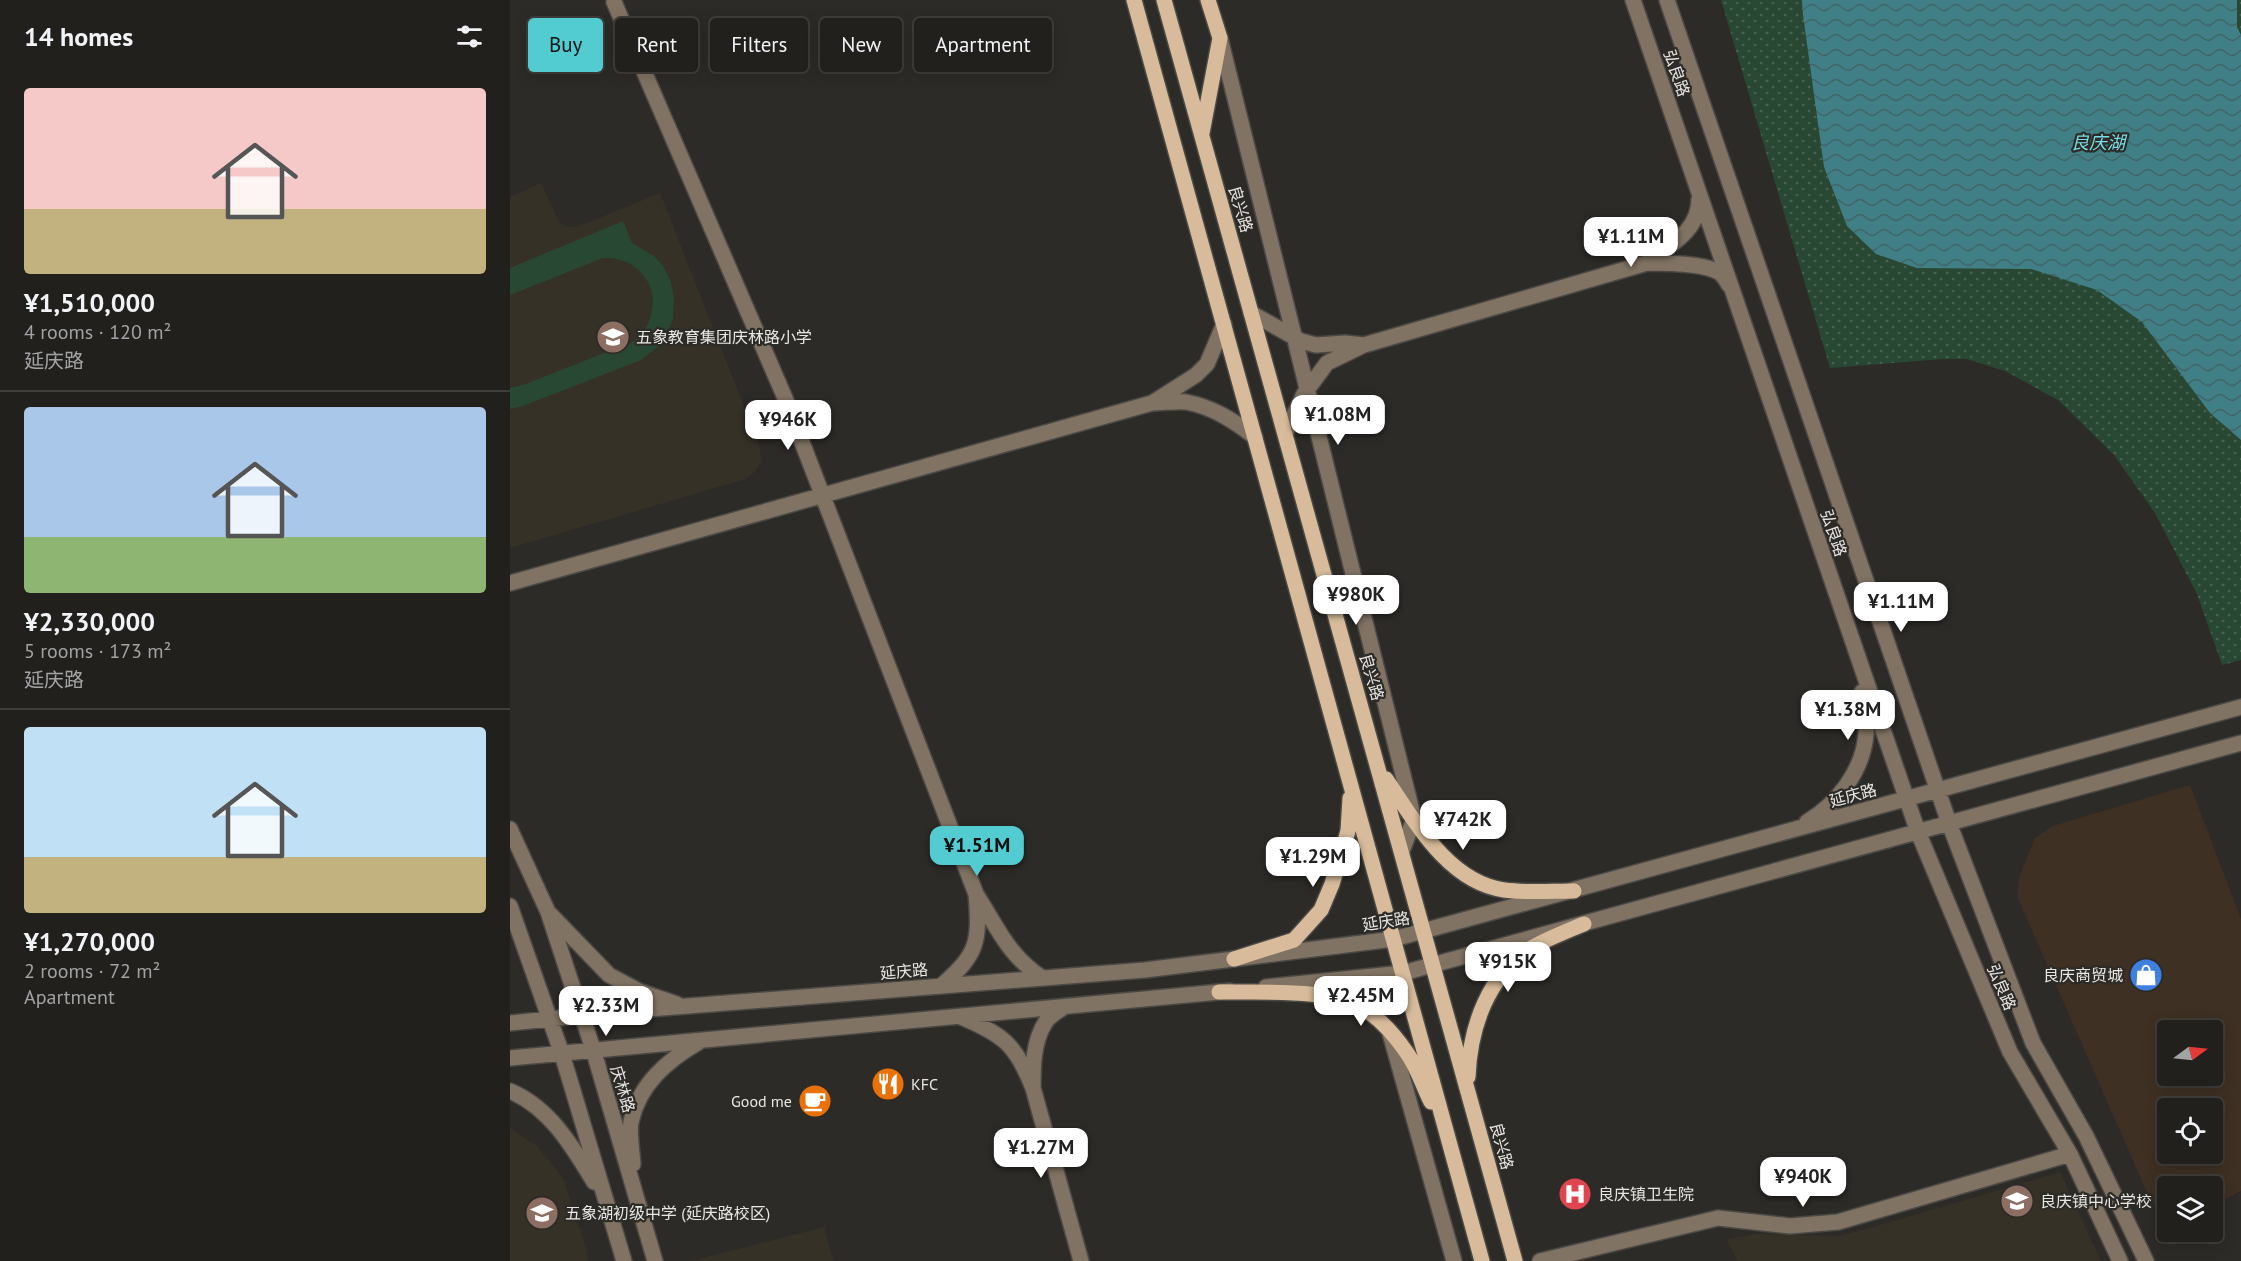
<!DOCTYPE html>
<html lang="en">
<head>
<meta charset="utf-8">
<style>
	body { margin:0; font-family:"PT Sans","Noto Sans SC",sans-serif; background:#2a2826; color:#f1f3f6; height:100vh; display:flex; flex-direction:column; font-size:22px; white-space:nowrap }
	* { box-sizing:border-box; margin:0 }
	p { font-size:20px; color:#a2a3a4 }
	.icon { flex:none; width:33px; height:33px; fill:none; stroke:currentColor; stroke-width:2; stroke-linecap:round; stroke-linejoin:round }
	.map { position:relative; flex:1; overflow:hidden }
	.panel { display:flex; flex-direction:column; background:#22201d; width:510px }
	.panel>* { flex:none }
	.banner { position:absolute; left:18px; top:18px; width:570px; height:54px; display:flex; gap:12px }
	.needle { width:39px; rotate:75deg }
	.fabs { position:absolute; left:1647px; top:1020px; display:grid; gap:12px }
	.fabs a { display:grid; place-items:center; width:66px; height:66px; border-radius:6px; background:#22201d; box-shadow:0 3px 15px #0003,0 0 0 2px #3f3e3b; font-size:30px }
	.price { position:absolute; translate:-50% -51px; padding:0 14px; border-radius:12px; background:#fff; color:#222; font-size:20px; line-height:39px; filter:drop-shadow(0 2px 3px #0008) }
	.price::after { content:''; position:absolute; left:50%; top:36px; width:18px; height:14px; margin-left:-9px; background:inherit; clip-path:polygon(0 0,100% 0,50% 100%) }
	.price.on { background:#52ccd1; color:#111 }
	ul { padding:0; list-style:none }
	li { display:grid; align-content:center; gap:12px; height:318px; padding:0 24px }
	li+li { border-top:2px solid #3f3e3b }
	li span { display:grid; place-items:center; height:186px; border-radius:6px; color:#555 }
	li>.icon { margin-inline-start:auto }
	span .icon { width:108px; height:108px; fill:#fffc; stroke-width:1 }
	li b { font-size:26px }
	h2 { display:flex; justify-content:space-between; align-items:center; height:72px; padding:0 24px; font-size:26px }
	.chip { padding:0 21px; border-radius:6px; background:#22201d; box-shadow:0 3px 15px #0003,0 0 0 2px #3f3e3b; font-size:21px; line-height:54px }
	.chip.on { background:#52ccd1; color:#111 }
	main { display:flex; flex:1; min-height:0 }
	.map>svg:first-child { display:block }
	.commercial { fill:#3e3023; fill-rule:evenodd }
	.built { fill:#353127 }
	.grass { fill:url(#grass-dots) }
	.garden { fill:#284833 }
	.water { fill:url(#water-waves) }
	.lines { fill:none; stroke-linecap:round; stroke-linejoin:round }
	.minor-casing { stroke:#4b4945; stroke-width:18 }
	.major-casing { stroke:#4b4945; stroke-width:18 }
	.minor { stroke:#817363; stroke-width:15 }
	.major { stroke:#d7bb9a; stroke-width:15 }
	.labels { text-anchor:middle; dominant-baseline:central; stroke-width:4.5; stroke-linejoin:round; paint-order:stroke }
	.street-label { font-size:16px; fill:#e7e6e3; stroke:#2d2b27 }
	.poi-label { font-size:16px; fill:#e7e6e3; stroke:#2d2b27; text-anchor:start }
	.water-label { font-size:18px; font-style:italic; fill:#78dde6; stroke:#2d2b27 }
</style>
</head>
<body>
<main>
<section class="panel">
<h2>14 homes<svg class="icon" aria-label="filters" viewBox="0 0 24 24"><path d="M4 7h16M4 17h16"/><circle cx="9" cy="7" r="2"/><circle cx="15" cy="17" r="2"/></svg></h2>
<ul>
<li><span style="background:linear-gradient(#f6c9c9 65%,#c2b280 0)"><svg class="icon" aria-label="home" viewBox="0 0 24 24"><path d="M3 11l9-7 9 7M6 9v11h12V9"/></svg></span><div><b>¥1,510,000</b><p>4 rooms · 120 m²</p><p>延庆路</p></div></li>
<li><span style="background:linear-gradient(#a9c7e8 70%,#8fb573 0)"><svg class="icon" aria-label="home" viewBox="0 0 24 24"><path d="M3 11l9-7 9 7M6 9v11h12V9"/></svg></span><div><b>¥2,330,000</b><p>5 rooms · 173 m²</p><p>延庆路</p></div></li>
<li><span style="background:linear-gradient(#bfe0f5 70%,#c2b280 0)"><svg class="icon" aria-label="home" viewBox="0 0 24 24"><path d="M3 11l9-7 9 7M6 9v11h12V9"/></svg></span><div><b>¥1,270,000</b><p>2 rooms · 72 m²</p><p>Apartment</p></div></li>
</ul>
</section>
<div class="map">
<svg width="1731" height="1261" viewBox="0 0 1731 1261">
	<defs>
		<pattern id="grass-dots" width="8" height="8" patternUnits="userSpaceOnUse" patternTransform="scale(1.5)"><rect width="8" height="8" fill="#284833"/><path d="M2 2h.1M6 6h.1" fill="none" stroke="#476250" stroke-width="1.8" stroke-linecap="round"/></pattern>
		<pattern id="water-waves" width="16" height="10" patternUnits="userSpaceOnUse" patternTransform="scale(1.5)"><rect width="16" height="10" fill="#407f85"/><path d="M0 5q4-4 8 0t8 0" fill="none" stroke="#426568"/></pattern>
	</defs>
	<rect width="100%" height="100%" fill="#2d2b27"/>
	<!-- commercial -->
	<path class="commercial" d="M1680,785L1731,919V1191L1703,1206L1702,1186H1658L1657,1225L1635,1188L1507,896L1509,878L1525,838L1543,826ZM1658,1030H1702V1076H1658ZM1702,1108V1154H1658V1108Z"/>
	<!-- built -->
	<path class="built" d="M31,183L48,220L54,226L61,227H67L150,193L250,447L251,460L246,471L236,479L0,548V197Z
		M0,1128L27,1146L53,1178L76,1248L78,1261H0Z
		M1550,1172L1591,1261H1228L1216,1239L1247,1234L1327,1236L1353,1230Z
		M314,1227L323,1261H184V1260Z"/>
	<!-- grass -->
	<path class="grass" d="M1211,0H1731V660L1712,665L1687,594L1645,513L1604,455L1548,400L1495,371L1457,359H1433L1320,368Z"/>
	<!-- garden -->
	<path class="garden" d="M113,221L122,243L144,256L153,266L161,281L164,299L163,319L157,333L150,345L131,360L13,406L0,409V388L13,385C40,374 67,364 94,353C105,349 119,346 128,338C143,324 148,296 136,279C126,264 111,257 93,258L0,295V268Z"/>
	<!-- water -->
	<path class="water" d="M1292,0H1727V27L1731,35V440L1700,413L1632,322L1587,290L1521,269L1407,268L1366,254L1337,226L1314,167L1293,15Z"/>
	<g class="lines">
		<defs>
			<path id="minor" d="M1123,0L1408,832L1500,1052L1560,1154L1610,1261
				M1157,0L1439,823L1523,1043L1576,1136L1636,1261
				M104,2L275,398L466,894
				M710,38L904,819L892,851
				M1189,199C1189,231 1160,245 1137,263C1155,263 1195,263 1210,273C1214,276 1217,282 1219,285
				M741,313L791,341L806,345L835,343L854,345L817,363L794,394L775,434
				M714,324L697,364L686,375L642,403C653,403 666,401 676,402C703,407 724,421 745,437
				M854,345L1137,263
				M0,583L642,403
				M1297,822C1327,804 1353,771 1356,734C1357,720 1354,706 1352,692
				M0,829L38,912L83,1049L145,1261
				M0,906L52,1054L114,1261
				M40,914L99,975L129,991L167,1004
				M431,986C468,954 470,942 466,894C488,928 497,954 532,978
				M756,987L893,973L1731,743
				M451,1017C494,1035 506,1045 523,1088C523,1067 523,1042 535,1023C539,1016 548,1011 554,1007
				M0,1023L127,1010L635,970L884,939L1731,707
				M879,1030L944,1261
				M0,1058L720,991
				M523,1088L571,1261
				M0,1091C40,1108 62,1146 84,1182
				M123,1164C122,1151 119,1134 121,1122C129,1084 158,1060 189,1042
				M1030,1261L1208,1218L1280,1226L1328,1222L1560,1154"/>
			<path id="major" d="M624,0L972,1261
				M654,0L1005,1261
				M692,133L710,38L698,0
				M876,779C905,821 938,882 994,890C1017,893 1041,891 1064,891
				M724,959L784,940L811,910L822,884L838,831L840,798
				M709,992C751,993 825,987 859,1012C874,1023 886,1037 897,1053C907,1067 913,1086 921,1102
				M958,1077C960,1027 978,974 1023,947C1039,938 1057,931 1074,924"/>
		</defs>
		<!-- minor casing -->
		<use href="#minor" class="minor-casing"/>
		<!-- major casing -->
		<use href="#major" class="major-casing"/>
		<!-- minor -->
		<use href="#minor" class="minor"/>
		<!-- major -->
		<use href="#major" class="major"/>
	</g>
	<!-- icons -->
	<defs>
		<symbol id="school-disc" viewBox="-11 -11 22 22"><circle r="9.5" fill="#8d6e63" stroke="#2d2b27"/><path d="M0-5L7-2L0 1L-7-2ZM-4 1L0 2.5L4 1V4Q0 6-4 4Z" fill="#fff"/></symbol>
		<symbol id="shop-disc" viewBox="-11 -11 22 22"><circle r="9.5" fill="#3f7fe0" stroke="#2d2b27"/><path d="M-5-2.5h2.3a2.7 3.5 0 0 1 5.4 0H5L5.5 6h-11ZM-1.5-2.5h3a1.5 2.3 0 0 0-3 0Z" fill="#fff"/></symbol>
		<symbol id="restaurant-disc" viewBox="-11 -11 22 22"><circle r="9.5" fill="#e8710a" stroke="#2d2b27"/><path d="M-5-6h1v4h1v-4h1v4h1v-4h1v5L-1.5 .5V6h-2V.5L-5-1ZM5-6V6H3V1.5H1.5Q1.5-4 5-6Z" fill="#fff"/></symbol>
		<symbol id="cafe-disc" viewBox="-11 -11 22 22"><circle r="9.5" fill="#e8710a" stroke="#2d2b27"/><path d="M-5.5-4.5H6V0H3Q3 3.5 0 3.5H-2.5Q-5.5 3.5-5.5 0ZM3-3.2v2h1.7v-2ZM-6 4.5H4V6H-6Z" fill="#fff"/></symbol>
		<symbol id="hospital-disc" viewBox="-11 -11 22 22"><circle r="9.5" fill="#e0444e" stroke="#2d2b27"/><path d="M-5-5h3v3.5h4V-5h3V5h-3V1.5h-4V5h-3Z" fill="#fff"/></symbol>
	</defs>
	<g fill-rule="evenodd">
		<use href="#school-disc" x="84" y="318" width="38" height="38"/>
		<use href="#shop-disc" x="1617" y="956" width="38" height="38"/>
		<use href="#restaurant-disc" x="359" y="1065" width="38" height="38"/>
		<use href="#cafe-disc" x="286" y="1082" width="38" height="38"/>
		<use href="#hospital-disc" x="1046" y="1175" width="38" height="38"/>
		<use href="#school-disc" x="1488" y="1182" width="38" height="38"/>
		<use href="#school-disc" x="13" y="1194" width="38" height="38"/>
	</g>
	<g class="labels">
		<!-- street labels -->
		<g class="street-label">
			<text transform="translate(1167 73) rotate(71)">弘良路</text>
			<text transform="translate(731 209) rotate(74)">良兴路</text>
			<text transform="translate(1324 533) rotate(71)">弘良路</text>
			<text transform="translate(862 677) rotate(74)">良兴路</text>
			<text transform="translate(1343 795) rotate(-15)">延庆路</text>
			<text transform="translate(876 921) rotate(-9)">延庆路</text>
			<text transform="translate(394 971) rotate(-5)">延庆路</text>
			<text transform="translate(1492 987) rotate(67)">弘良路</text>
			<text transform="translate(113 1089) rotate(73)">庆林路</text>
			<text transform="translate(992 1146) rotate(75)">良兴路</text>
		</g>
		<!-- poi labels -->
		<g class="poi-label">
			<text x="126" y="337">五象教育集团庆林路小学</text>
			<text x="1613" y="975" text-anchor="end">良庆商贸城</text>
			<text x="401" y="1084">KFC</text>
			<text x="282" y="1101" text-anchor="end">Good me</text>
			<text x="1088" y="1194">良庆镇卫生院</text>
			<text x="1530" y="1201">良庆镇中心学校</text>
			<text x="55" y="1213">五象湖初级中学 (延庆路校区)</text>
		</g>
		<!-- water labels -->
		<g class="water-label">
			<text x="1588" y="142">良庆湖</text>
		</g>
	</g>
</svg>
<div class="fabs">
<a><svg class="needle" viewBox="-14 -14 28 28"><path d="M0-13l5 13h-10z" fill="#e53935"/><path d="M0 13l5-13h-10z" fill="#a2a3a4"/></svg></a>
<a><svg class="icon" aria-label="locate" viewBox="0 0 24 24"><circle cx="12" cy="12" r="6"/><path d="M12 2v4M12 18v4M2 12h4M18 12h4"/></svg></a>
<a><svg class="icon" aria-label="layers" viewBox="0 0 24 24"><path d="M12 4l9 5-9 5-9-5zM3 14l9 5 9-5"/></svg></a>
</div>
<b class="price" style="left:1121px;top:268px">¥1.11M</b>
<b class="price" style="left:828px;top:446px">¥1.08M</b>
<b class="price" style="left:278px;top:451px">¥946K</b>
<b class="price" style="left:846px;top:626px">¥980K</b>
<b class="price" style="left:1391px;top:633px">¥1.11M</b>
<b class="price" style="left:1338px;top:741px">¥1.38M</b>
<b class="price" style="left:953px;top:851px">¥742K</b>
<b class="price on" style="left:467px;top:877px">¥1.51M</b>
<b class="price" style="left:803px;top:888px">¥1.29M</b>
<b class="price" style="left:998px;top:993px">¥915K</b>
<b class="price" style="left:851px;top:1027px">¥2.45M</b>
<b class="price" style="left:96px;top:1037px">¥2.33M</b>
<b class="price" style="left:531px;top:1179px">¥1.27M</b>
<b class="price" style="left:1293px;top:1208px">¥940K</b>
<div class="banner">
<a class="chip on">Buy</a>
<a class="chip">Rent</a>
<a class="chip">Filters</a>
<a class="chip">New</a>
<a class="chip">Apartment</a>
</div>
</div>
</main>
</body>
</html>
